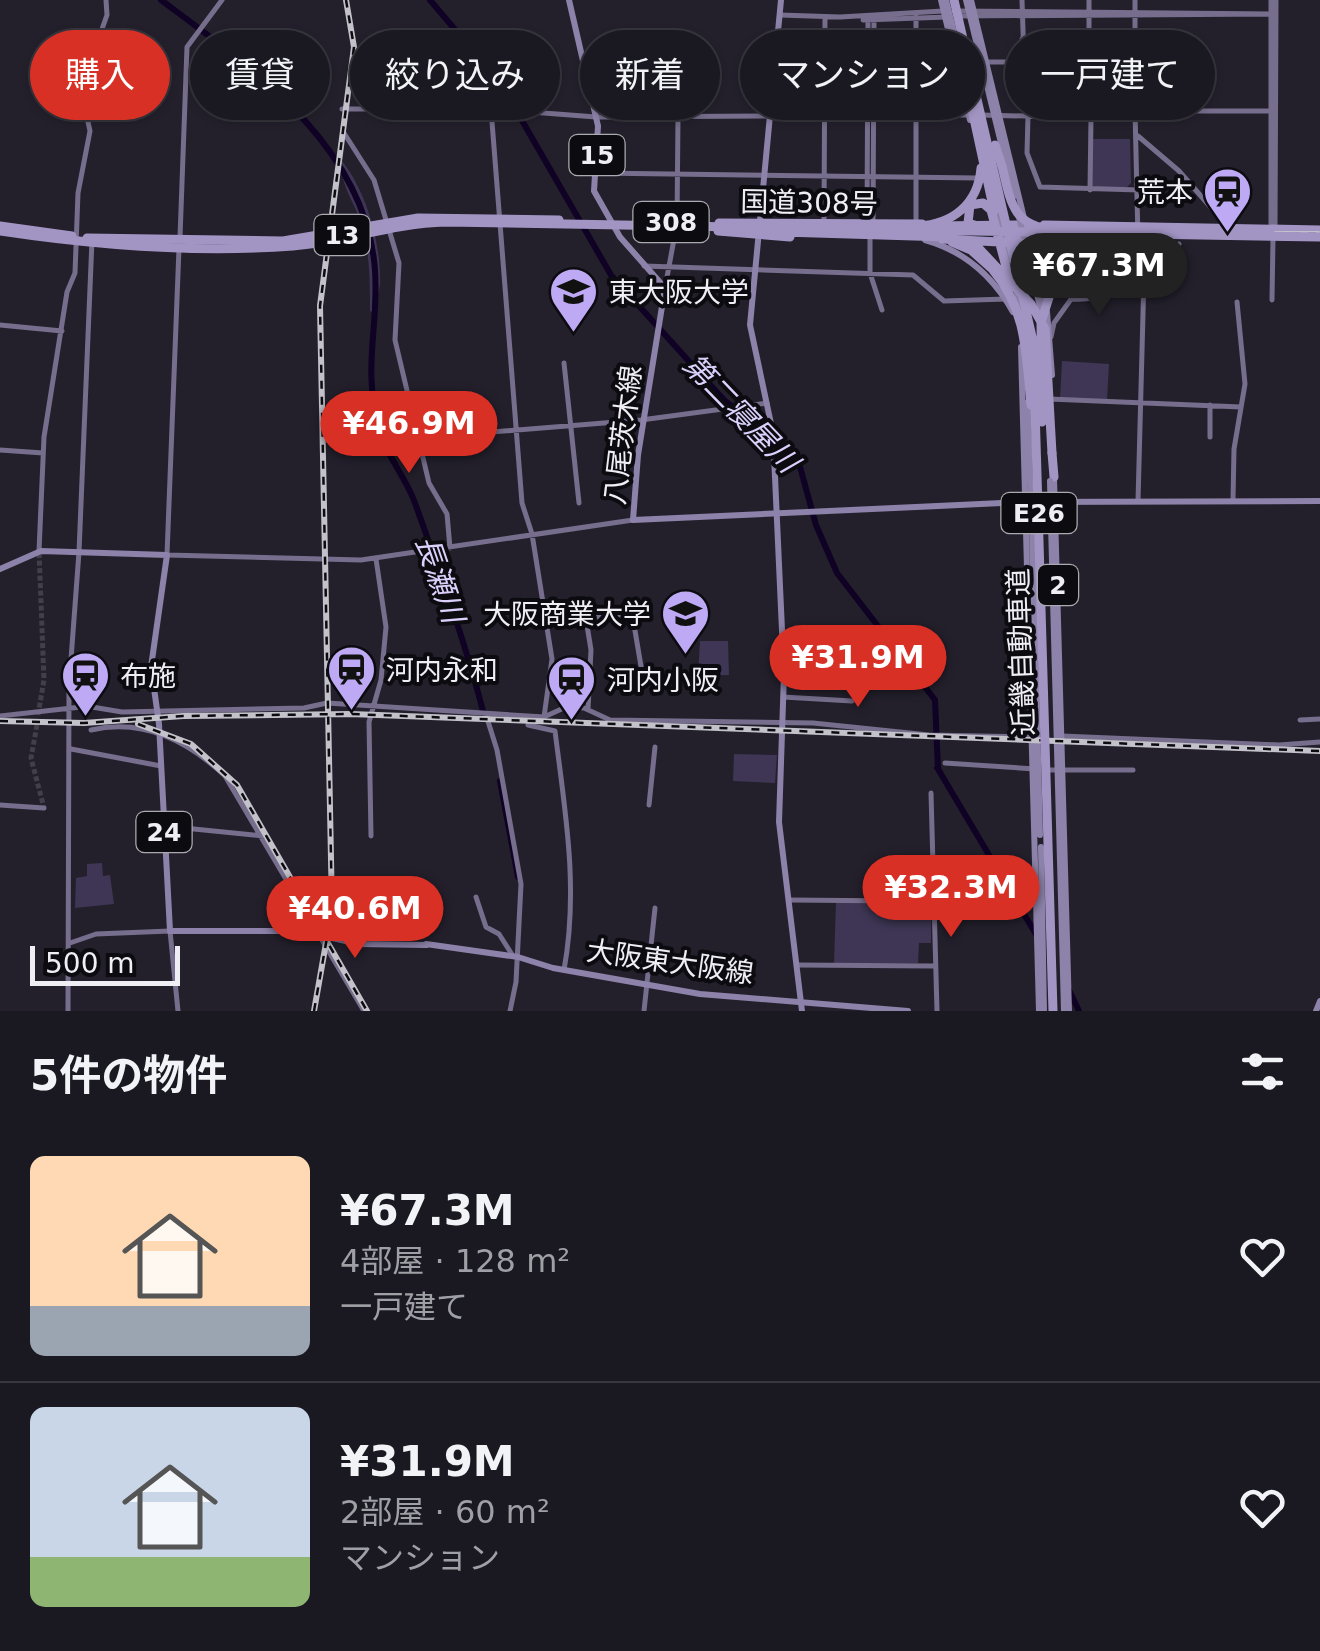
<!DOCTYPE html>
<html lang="ja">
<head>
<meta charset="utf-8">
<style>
	body { margin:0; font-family:"DejaVu Sans","Noto Sans JP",sans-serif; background:#23212a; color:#f1f3f6; height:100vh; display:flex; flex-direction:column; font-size:38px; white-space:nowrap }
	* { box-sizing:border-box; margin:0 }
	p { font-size:32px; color:#9fa0a5 }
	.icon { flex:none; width:55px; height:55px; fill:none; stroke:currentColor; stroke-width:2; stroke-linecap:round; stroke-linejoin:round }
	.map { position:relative; height:1011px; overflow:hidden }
	.details { display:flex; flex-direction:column; background:#1a1821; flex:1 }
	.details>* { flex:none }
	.top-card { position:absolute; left:30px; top:30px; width:1260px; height:90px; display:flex; gap:20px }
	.scale { position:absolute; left:30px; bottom:25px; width:150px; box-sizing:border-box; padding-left:10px; border:5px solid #efeef5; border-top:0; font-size:28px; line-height:35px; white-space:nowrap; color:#efeef5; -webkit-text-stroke:8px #0c0b10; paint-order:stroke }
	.price { position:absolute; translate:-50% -85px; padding:0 22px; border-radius:35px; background:#d93025; color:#fff; font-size:32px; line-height:65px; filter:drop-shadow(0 2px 5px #0008) }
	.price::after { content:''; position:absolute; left:50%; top:60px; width:30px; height:22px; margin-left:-15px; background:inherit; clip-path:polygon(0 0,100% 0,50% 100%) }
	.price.on { background:#222; color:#fff }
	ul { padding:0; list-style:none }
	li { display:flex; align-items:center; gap:30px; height:250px; padding:0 30px }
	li+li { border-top:2px solid #38373f }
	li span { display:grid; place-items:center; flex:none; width:280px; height:200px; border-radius:15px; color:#555 }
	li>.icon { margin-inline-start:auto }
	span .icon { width:120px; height:120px; fill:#fffc; stroke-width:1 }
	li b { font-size:42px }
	h2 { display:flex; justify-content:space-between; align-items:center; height:120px; padding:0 30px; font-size:42px }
	.chip { padding:0 35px; border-radius:45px; background:#1a1821; box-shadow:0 2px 8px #0004,0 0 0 2px #38373f; font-size:35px; line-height:90px }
	.chip.on { background:#d93025; color:#fff }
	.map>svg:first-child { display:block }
	.green { fill:#3e3654 }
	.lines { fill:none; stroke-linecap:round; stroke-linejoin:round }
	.stream { stroke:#0f0224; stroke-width:2.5 }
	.river { stroke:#0f0224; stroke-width:6 }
	.secondary-tunnel { stroke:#423f4a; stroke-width:5; stroke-dasharray:5 2.5; stroke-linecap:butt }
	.secondary { stroke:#766e8c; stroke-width:5 }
	.primary { stroke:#8d82a9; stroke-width:6 }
	.highway { stroke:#a295c4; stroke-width:9 }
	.rail-casing { stroke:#c3c1c9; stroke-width:6 }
	.rail { stroke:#0c0b10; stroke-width:2.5; stroke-dasharray:8; stroke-linecap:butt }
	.primary-bridge { stroke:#8d82a9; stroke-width:6 }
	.highway-bridge { stroke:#a295c4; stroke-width:9 }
	.labels { text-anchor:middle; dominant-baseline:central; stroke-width:8; stroke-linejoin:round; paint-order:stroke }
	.shield { fill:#0c0b10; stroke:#abaab0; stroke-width:2.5 }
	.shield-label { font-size:25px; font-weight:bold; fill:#efeef5 }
	.poi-label { font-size:28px; fill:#efeef5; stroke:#0c0b10; text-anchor:start }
	.street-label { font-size:28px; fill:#efeef5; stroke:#0c0b10 }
	.water-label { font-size:30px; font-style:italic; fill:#dbd0fb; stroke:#0c0b10 }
</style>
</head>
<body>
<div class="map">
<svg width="1320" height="1011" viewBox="0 0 1320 1011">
	<rect width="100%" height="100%" fill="#23202c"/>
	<!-- green -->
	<path class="green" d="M1167,57L1168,107H1140L1139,58Z
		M1092,139H1130L1131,183L1127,187H1092Z
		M342,161C367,193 381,243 380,284C379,295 375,300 374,313L370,311C370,283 370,257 363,230C358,206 338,184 342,161Z
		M1062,361L1109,364L1107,400L1060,398Z
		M700,641H728L729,675L698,676Z
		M734,754L777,755L775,783L733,781Z
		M102,863L103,876L110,875L114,904L75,908L76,878L87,876V864Z
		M836,901L890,902V912L931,917V943H919L918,963H834Z"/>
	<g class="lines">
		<!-- stream -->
		<path class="stream" d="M935,768H938"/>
		<!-- river -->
		<path class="river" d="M161,0C252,68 366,146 375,270C379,330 362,365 379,428C386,456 406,477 415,503C439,570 465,641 483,711
			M430,0L501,84L611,275L724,400L788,450L799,463L816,525L837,573L935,700L938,769L1037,936
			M500,781L518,877
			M1069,990L1079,1011"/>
		<!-- secondary-tunnel -->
		<path class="secondary-tunnel" d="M38,715L44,680L39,551
			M37,725L31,758L44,808"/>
		<!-- secondary -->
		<path class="secondary" d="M1022,0L1024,61
			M954,11L1276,14
			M780,15L840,17L943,11
			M958,16L1275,14
			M916,17V224
			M863,20L947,17
			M1022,39H1136
			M776,56L955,57
			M987,62H1136
			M1089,62V0
			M342,109H491L596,117L969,115
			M491,109L522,503L532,534L552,659L544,717
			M1135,111L1138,239L1144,276L1138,501
			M1135,113V0
			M980,115L1107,118L1135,111H1275
			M1028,116L1027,153L1040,187L1139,190
			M344,133L374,180L399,263L395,340L429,483L447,514L450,548
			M1138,136L1179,171L1228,227
			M596,173L978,178
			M1090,190L1091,118
			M824,221L825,17
			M867,223L868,19
			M873,224L874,20
			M1275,227L1276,0
			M1271,231V0
			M870,236V273L882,310
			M180,237L187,47L222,0
			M179,248L167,555L361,560L633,520
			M644,266L913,275L944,301L1006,299
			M665,288L677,223L678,117
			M1072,299C1132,302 1129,257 1179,244
			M1272,300L1273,238
			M0,325L62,331
			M1051,337L1054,323L1109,246L1110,238
			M564,363L579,503
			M1049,399L1241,407
			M1210,437V405
			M418,438L641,420L767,403
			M0,450L43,453
			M1233,500L1234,449L1245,384L1237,302
			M39,551L44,437L67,292L75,273L78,193L90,131L86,113L111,80L97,43L107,15L106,0
			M784,674L838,671
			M783,697L852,701
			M92,707L122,712L304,708L327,703L544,717L566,707L584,708L610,720L813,723L929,735L1031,737
			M588,709L591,650L586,619L632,613L643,678
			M486,715L497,750L521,884L516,982L510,1011
			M0,716L90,706
			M1300,720L1320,719
			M528,725L555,731C565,811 579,888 564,970
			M91,730C143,718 188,741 225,776L364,1011
			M1062,736L1279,745L1320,742
			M71,749L161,766
			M945,763L1035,769
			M1046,770H1133
			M931,793L937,1011
			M0,805L44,808
			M649,805L655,747
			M164,826L263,836
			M371,836L369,722L381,680L386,627L376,559
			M476,897L486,927L499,934L513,956
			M789,900L900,901L902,914L933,915
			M70,943L96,934L170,931L178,1011
			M797,965L933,966
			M68,1011L69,686L79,552L92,240
			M644,1011L655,908"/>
		<!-- primary -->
		<path class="primary" d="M569,0L598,126L594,191L620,237L665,288L638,455L633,520L1026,502L1320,501
			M781,0L750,325L773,433L784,674L779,822L802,1011
			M941,0L970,120
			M946,0L957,45
			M966,0L1014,196
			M971,0L1024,218
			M925,240C964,251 993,276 1013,312
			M1029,240L1047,312L1052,375
			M1032,273L1042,315
			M1016,288L1023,320
			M1021,347L1039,1011
			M1028,402L1030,481
			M1054,478L1069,1011
			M1032,524L1040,835
			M1051,524L1064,1011
			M0,569L41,551L167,555L151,667L159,724L170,931H301L359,944L427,945
			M1041,847L1044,1011
			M426,944L518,957L553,968L700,994L908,1011
			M1316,1011L1320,1001"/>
		<!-- highway -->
		<path class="highway" d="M959,40L967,86
			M995,145L1002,166
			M719,223L922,224
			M1044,225L1320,230
			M0,226L72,236
			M934,226L1029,225
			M718,231L790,237
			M783,232L947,237
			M87,238L283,241L418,218L559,220
			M1003,238H1067
			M1083,238H1127
			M952,242L971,250L991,268
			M1050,246L1040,259L1044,273H1060L1064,258
			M1052,453L1054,477"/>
		<defs>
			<path id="rail" d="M1276,234H1318
				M1207,235H1230
				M0,721L84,723L183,716L351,714L1320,751
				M138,724L191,744L237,785L367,1011
				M314,1011L332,909L320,306L354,47L346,0"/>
		</defs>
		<!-- rail casing -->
		<use href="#rail" class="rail-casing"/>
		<!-- rail -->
		<use href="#rail" class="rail"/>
		<!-- primary-bridge -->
		<path class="primary-bridge" d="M996,209L1009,260
			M1018,213L1031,267
			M1030,481L1032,524
			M1050,481L1051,524"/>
		<!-- highway-bridge -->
		<path class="highway-bridge" d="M954,0L1033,341L1053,1011
			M967,86L994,211
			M1002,166C1010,199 1012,227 1053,229
			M918,226C953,224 978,204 981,168
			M987,229L968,223L970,205L983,203L991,210L1009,278
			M0,231C93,245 199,253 293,246C344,242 393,223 445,222L1320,237
			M942,239L1039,244L1052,251L1057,262L1053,272L1043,277L1032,273L1022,261
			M972,241L1031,304L1045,329L1052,453
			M1057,243L1077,239
			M1060,266L1069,248L1086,239
			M993,270C1027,310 1026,355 1031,405
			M1022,289L1041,291L1057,273
			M1042,422L1041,322L1053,285"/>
	</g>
	<!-- icons -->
	<defs>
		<symbol id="station-pin" viewBox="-11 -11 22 30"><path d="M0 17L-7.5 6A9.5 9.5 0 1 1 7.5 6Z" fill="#bea9f4" stroke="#0c0b10"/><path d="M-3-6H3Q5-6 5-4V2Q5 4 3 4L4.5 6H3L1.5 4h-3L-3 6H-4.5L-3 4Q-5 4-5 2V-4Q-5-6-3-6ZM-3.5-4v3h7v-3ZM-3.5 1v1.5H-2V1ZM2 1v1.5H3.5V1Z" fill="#111"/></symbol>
		<symbol id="university-pin" viewBox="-11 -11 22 30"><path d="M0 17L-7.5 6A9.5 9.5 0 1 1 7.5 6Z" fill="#bea9f4" stroke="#0c0b10"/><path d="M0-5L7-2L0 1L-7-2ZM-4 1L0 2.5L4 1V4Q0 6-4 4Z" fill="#111"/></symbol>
	</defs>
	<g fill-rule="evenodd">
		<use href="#station-pin" x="1200" y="164" width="55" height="75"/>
		<use href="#university-pin" x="546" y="264" width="55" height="75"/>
		<use href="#university-pin" x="658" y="586" width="55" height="75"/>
		<use href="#station-pin" x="324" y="642" width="55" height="75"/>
		<use href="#station-pin" x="58" y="648" width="55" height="75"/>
		<use href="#station-pin" x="544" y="652" width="55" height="75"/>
	</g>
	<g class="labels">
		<!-- shield labels -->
		<g class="shield">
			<rect x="569.5" y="135" width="55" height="40" rx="8"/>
			<rect x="633.5" y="202" width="75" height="40" rx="8"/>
			<rect x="314.5" y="215" width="55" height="40" rx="8"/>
			<rect x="1001.5" y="493" width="75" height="40" rx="8"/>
			<rect x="1038" y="565" width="40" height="40" rx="8"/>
			<rect x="136.5" y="812" width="55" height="40" rx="8"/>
		</g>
		<g class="shield-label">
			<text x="597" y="155">15</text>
			<text x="671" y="222">308</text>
			<text x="342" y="235">13</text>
			<text x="1039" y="513">E26</text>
			<text x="1058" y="585">2</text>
			<text x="164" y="832">24</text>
		</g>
		<!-- poi labels -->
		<g class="poi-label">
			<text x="1193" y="192" text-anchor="end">荒本</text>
			<text x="609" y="292">東大阪大学</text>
			<text x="651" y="614" text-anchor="end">大阪商業大学</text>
			<text x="386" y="670">河内永和</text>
			<text x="120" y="676">布施</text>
			<text x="607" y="680">河内小阪</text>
		</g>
		<!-- street labels -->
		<g class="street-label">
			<text transform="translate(809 203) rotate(1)">国道308号</text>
			<text transform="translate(623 435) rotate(-83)">八尾茨木線</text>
			<text transform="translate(1021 652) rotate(-92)">近畿自動車道</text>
			<text transform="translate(670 962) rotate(8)">大阪東大阪線</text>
		</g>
		<!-- water labels -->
		<g class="water-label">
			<text transform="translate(741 413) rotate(46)">第二寝屋川</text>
			<text transform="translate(440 579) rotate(71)">長瀬川</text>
		</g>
	</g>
</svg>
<div class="scale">500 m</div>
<b class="price on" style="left:1099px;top:318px">¥67.3M</b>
<b class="price" style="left:409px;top:476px">¥46.9M</b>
<b class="price" style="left:858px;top:710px">¥31.9M</b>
<b class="price" style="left:951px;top:940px">¥32.3M</b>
<b class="price" style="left:355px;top:961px">¥40.6M</b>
<div class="top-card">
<a class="chip on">購入</a>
<a class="chip">賃貸</a>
<a class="chip">絞り込み</a>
<a class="chip">新着</a>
<a class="chip">マンション</a>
<a class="chip">一戸建て</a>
</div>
</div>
<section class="details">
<h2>5件の物件<svg class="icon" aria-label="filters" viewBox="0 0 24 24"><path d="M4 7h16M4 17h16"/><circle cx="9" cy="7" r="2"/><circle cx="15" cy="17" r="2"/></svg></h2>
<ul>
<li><span style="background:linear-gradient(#ffd9b3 75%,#9aa5b1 0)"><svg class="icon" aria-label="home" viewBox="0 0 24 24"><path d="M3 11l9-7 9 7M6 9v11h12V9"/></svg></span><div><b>¥67.3M</b><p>4部屋 · 128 m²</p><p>一戸建て</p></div><svg class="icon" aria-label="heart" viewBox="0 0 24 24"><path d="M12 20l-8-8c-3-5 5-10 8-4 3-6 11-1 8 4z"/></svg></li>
<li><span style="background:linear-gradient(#c9d6e8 75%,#8fb573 0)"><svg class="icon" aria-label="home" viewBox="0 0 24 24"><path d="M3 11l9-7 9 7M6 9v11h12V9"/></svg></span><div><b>¥31.9M</b><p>2部屋 · 60 m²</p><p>マンション</p></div><svg class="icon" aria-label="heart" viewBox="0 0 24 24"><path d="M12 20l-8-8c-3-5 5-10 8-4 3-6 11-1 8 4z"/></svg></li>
</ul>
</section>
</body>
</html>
